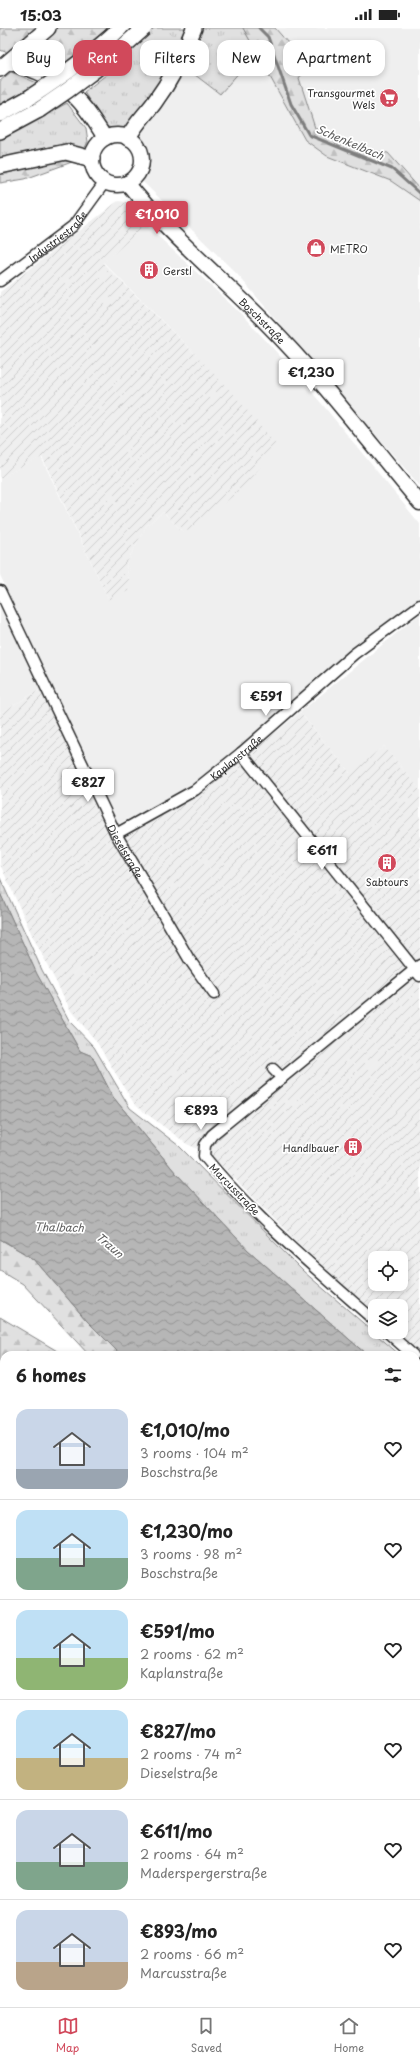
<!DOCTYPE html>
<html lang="en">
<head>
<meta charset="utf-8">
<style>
	body { margin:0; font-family:"Playpen Sans",sans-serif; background:#f2f2f2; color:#222; height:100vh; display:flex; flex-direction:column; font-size:15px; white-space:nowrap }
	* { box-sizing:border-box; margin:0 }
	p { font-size:13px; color:#767676 }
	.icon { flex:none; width:22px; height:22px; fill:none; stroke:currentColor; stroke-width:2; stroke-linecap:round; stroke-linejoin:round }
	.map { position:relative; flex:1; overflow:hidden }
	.drawer { position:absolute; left:0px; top:1323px; width:420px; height:656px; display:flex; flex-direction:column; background:#fff; border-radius:12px 12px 0 0; box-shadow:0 2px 6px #0003 }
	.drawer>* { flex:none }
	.hud { position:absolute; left:12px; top:12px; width:396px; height:36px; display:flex; gap:8px }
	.tools { position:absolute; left:368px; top:1223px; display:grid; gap:8px }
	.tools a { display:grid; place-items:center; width:40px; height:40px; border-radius:8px; background:#fff; box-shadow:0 2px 6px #0003; font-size:20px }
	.price { position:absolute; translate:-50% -34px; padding:0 9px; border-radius:4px; background:#fff; color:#222; font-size:13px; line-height:26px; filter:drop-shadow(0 1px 2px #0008) }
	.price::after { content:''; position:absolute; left:50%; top:24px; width:12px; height:9px; margin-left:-6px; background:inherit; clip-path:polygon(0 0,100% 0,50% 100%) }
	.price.on { background:#d1495b; color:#fff }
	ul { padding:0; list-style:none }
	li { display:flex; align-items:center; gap:12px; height:100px; padding:0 16px }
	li+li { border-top:1px solid #e0e0e0 }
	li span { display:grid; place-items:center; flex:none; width:112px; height:80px; border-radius:12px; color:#555 }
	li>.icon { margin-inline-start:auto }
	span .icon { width:48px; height:48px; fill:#fffc; stroke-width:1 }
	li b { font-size:17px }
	h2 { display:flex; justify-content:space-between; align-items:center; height:48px; padding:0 16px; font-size:17px }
	.pill { padding:0 14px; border-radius:12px; background:#fff; box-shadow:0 2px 6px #0003; font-size:14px; line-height:36px }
	.pill.on { background:#d1495b; color:#fff }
	.status { display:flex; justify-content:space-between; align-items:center; height:28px; padding:0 20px; background:#fff; direction:ltr }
	.status svg { height:11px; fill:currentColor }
	.tabs { display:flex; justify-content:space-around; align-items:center; height:56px; border-top:1px solid #e0e0e0; background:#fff; font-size:11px; color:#767676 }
	.tabs a { display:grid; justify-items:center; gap:2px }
	.tabs .on { color:#d1495b }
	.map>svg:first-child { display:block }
	.built { fill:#efefef }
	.industrial { fill:url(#industrial-furrows); fill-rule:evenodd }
	.grass { fill:url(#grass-tufts); stroke:#868686 }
	.forest { fill:url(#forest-firs); stroke:#868686 }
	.water { fill:url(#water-waves); stroke:#7e7e7e }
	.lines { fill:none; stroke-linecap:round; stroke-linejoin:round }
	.stream { stroke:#7e7e7e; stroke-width:3 }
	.minor-casing { stroke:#2b2b2b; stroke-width:13 }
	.secondary-casing { stroke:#2b2b2b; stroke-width:17 }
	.primary-casing { stroke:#2b2b2b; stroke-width:18 }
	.minor { stroke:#fff; stroke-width:10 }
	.secondary { stroke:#fff; stroke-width:14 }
	.primary { stroke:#fff; stroke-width:15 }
	.primary-bridge-casing { stroke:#2b2b2b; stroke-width:18; stroke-linecap:butt }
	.primary-bridge { stroke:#fff; stroke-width:15 }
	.labels { text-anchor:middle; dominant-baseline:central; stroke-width:3.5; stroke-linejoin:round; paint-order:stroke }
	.poi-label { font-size:10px; fill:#2b2b2b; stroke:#fff; text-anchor:end }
	.street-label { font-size:10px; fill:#2b2b2b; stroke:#fff }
	.water-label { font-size:11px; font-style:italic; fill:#5c5c5c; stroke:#fff }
</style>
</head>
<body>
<div class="status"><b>15:03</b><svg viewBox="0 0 49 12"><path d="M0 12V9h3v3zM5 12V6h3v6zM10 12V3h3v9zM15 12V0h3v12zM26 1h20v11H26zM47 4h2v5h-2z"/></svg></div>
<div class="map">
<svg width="420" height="1979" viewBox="0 0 420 1979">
	<defs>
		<pattern id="industrial-furrows" width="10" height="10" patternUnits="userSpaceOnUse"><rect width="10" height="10" fill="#efefef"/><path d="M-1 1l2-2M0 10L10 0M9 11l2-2" fill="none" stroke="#cdcdcd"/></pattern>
		<pattern id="grass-tufts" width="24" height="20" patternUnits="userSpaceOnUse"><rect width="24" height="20" fill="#e0e0e0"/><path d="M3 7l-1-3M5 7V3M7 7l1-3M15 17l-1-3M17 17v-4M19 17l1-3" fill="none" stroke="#c0c0c0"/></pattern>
		<pattern id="forest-firs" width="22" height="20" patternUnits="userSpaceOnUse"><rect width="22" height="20" fill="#e0e0e0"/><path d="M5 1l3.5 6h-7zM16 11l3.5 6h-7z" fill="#c0c0c0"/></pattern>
		<pattern id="water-waves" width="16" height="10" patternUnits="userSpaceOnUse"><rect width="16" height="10" fill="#b6b6b6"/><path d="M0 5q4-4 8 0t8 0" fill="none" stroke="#949494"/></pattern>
	</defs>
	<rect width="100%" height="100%" fill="#fff"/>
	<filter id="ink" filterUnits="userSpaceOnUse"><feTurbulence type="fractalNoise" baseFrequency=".025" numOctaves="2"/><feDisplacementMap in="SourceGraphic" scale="8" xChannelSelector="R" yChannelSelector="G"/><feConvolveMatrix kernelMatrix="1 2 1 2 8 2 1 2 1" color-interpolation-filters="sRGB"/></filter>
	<g filter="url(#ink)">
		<!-- built -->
		<path class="built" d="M275,0H420V161L388,125L352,120L315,100L298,50L308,38Z
			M257,24L305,112L327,128L391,153L420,173V458L237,246L142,153L146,130L140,109L142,97L167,74L186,40L220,66Z
			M146,197L241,286L270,317L322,376L420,496V569L212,744L170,770L118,796L0,547V450L41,429L109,572L129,552L126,536L146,498L163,484L183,504L196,327L103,234Z
			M0,568L43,660L0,685Z
			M420,586V762L384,718L351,746L300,684Z"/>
		<!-- industrial -->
		<path class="industrial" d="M118,173L126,174L146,197L103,235L196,327L231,363L278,419L240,462L193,501L183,504L163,484L146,498L126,536L129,552L128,563L109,572L42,429L0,450V264Z
			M43,660L104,797L113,813L185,774L241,734L300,684L350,745L384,718L420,762V1326L395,1304H401V1278H375V1287L296,1213L212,1128L187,1116L135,1077L96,1013L71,983L32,907L0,836V685ZM375,1230H401V1256H375Z"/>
		<!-- grass -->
		<path class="grass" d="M154,0H188L154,69L131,91L127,105L105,98L84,64L115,40Z
			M200,0H243L257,24L220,66L186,40Z
			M67,75L86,100L88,114L83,123L0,132V112Z
			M0,850L42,942L70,994L94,1019L130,1080L179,1118L303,1243L400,1327H367L248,1222L175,1144L113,1069L92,1028L80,1023L37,947L0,865Z"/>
		<!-- forest -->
		<path class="forest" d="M0,0H108L56,42L0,22Z
			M243,0H275L308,38L299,50L315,100L352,120L388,125L420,161V173L391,153L327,128L305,112Z
			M11,44L37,55L0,78V53Z
			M58,132L72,134L25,151L0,155V143Z
			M0,1211L34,1231L87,1293L121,1327H89L23,1256L0,1242Z
			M0,1289L64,1327H4V1465L0,1462Z
			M416,1599L420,1602V1793L416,1790Z"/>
		<!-- water -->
		<path class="water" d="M0,865L37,946L80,1023L92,1028L113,1069L175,1144L248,1222L367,1327H121L87,1293L34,1231L0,1211Z
			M416,1369L420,1373V1602L416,1599Z"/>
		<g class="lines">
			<!-- stream -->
			<path class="stream" d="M259,0L268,9L291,76L309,107L392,141L420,166"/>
			<defs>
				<g id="minor">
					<path id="s1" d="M0,253L73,198L105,154"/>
					<path id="s2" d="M0,563L116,806L189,931L214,966"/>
					<path d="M241,725L420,948"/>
					<path id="s3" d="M116,806L195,762L241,725L354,626L420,577"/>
					<path d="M273,1041L282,1050"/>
					<path d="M375,1293C317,1242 253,1188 204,1128L205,1117L212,1107L420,937"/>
					<path d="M387,1304L413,1327"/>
					<path d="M0,1776L4,1779"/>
					<path d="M285,1975L291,1979"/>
				</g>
				<g id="secondary">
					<path d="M9,34C27,40 46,46 62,58C80,70 94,92 105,110"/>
					<circle cx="117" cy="132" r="25"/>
					<path id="s4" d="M127,155C168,205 218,247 264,293C320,349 369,414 420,475"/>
					<path d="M0,1438L4,1441"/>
					<path d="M416,1801L420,1803"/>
				</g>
				<path id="primary" d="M0,41L48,0
					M0,86L29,70
					M0,103L39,82
					M128,110C135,96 145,87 154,75C171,52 184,27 194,0
					M0,138L66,124L92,131"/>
			</defs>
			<!-- minor casing -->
			<use href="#minor" class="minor-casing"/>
			<!-- secondary casing -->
			<use href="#secondary" class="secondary-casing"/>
			<!-- primary casing -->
			<use href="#primary" class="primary-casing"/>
			<!-- minor -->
			<use href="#minor" class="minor"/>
			<!-- secondary -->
			<use href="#secondary" class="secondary"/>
			<!-- primary -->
			<use href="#primary" class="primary"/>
			<defs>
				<path id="primary-bridge" d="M29,70C61,49 92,27 120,0
					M39,82C77,57 111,31 144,0"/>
			</defs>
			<!-- primary-bridge casing -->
			<use href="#primary-bridge" class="primary-bridge-casing"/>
			<!-- primary-bridge -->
			<use href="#primary-bridge" class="primary-bridge"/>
		</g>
	</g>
	<!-- icons -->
	<defs>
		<symbol id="supermarket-disc" viewBox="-11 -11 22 22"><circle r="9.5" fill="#d1495b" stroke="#fff"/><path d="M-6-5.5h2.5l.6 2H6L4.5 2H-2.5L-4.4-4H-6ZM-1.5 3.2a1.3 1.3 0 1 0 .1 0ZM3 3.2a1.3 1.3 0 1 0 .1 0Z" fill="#fff"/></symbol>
		<symbol id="shop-disc" viewBox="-11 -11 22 22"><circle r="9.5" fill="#d1495b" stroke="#fff"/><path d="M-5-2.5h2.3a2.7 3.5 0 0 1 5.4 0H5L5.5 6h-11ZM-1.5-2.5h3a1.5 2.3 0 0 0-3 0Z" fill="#fff"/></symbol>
		<symbol id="building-disc" viewBox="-11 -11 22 22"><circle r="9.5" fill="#d1495b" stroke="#fff"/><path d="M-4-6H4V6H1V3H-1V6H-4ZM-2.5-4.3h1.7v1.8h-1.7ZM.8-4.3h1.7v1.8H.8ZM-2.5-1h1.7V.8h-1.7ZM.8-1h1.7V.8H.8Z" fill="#fff"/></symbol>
	</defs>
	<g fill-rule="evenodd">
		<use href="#supermarket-disc" x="378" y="59" width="22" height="22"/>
		<use href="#shop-disc" x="305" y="209" width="22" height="22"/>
		<use href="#building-disc" x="138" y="231" width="22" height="22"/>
		<use href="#building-disc" x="376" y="824" width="22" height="22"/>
		<use href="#building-disc" x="342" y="1108" width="22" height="22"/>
	</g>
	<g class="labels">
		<!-- poi labels -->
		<g class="poi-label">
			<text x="375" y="64">Transgourmet<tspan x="375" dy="12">Wels</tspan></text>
			<text x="330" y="220" text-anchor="start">METRO</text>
			<text x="163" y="242" text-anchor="start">Gerstl</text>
			<text x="387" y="853" text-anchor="middle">Sabtours</text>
			<text x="339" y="1119">Handlbauer</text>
		</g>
		<!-- street labels -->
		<g class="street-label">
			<text stroke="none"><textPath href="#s1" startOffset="73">Industriestraße</textPath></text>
			<text stroke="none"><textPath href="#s4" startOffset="193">Boschstraße</textPath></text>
			<text stroke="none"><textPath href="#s3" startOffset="143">Kaplanstraße</textPath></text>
			<text stroke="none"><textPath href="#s2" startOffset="289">Dieselstraße</textPath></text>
			<text transform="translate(235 1161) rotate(46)">Marcusstraße</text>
		</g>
		<!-- water labels -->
		<g class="water-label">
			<text transform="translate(350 114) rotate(23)">Schenkelbach</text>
			<text transform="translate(59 1199) rotate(1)">Thalbach</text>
			<text transform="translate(110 1217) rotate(41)">Traun</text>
		</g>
	</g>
</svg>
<div class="tools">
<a><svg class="icon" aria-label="locate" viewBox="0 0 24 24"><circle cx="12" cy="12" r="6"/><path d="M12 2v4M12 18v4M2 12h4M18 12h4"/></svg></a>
<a><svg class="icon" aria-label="layers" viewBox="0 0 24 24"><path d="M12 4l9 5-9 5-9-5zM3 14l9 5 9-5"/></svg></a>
</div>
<b class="price on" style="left:157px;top:207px">€1,010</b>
<b class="price" style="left:311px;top:365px">€1,230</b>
<b class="price" style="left:266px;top:689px">€591</b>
<b class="price" style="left:88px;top:775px">€827</b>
<b class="price" style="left:322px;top:843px">€611</b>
<b class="price" style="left:201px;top:1103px">€893</b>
<div class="hud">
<a class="pill">Buy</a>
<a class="pill on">Rent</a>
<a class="pill">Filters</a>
<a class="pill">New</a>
<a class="pill">Apartment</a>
</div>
<section class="drawer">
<h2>6 homes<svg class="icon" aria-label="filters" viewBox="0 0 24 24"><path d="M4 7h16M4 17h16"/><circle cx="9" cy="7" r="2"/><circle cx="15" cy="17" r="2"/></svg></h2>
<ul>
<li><span style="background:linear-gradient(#c9d6e8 75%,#9aa5b1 0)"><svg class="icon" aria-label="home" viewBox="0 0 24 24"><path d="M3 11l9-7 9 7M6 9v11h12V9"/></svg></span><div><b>€1,010/mo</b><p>3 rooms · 104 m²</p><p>Boschstraße</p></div><svg class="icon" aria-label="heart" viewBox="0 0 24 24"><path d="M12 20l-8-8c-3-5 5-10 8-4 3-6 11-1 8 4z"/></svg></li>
<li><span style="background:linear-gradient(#bfe0f5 60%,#7fa58c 0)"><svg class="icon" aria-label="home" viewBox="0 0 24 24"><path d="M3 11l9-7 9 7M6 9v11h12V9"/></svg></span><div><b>€1,230/mo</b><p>3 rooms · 98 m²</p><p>Boschstraße</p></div><svg class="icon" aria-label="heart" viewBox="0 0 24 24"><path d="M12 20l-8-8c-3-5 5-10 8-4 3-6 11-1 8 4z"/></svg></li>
<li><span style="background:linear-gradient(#bfe0f5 60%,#8fb573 0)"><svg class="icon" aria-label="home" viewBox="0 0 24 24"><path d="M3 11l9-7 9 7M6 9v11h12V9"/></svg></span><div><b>€591/mo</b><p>2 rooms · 62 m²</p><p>Kaplanstraße</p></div><svg class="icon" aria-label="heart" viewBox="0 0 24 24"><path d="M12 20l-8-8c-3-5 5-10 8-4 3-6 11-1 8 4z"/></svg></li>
<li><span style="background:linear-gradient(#bfe0f5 60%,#c2b280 0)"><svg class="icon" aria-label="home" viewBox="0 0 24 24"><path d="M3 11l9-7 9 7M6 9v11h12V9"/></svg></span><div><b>€827/mo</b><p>2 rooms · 74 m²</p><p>Dieselstraße</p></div><svg class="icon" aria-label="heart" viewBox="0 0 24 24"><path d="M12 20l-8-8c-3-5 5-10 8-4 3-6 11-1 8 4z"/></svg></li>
<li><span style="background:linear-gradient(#c9d6e8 65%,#7fa58c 0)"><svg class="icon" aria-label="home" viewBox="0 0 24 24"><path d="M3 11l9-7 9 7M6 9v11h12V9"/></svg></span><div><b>€611/mo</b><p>2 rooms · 64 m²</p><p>Maderspergerstraße</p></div><svg class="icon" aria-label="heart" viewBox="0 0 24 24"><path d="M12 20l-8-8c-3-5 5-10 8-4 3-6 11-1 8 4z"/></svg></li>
<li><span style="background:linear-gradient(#c9d6e8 65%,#b9a48a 0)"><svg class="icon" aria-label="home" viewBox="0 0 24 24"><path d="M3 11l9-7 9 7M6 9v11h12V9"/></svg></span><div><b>€893/mo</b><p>2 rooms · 66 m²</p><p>Marcusstraße</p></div><svg class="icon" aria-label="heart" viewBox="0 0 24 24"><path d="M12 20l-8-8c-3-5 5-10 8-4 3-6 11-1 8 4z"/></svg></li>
</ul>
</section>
</div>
<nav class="tabs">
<a class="on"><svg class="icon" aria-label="map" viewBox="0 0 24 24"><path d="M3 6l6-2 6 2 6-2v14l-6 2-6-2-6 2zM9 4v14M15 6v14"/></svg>Map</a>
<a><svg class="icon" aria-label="saved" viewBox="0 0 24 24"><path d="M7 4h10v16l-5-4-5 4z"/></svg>Saved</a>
<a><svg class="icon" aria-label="home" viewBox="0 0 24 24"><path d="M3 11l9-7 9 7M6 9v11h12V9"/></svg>Home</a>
</nav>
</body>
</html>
